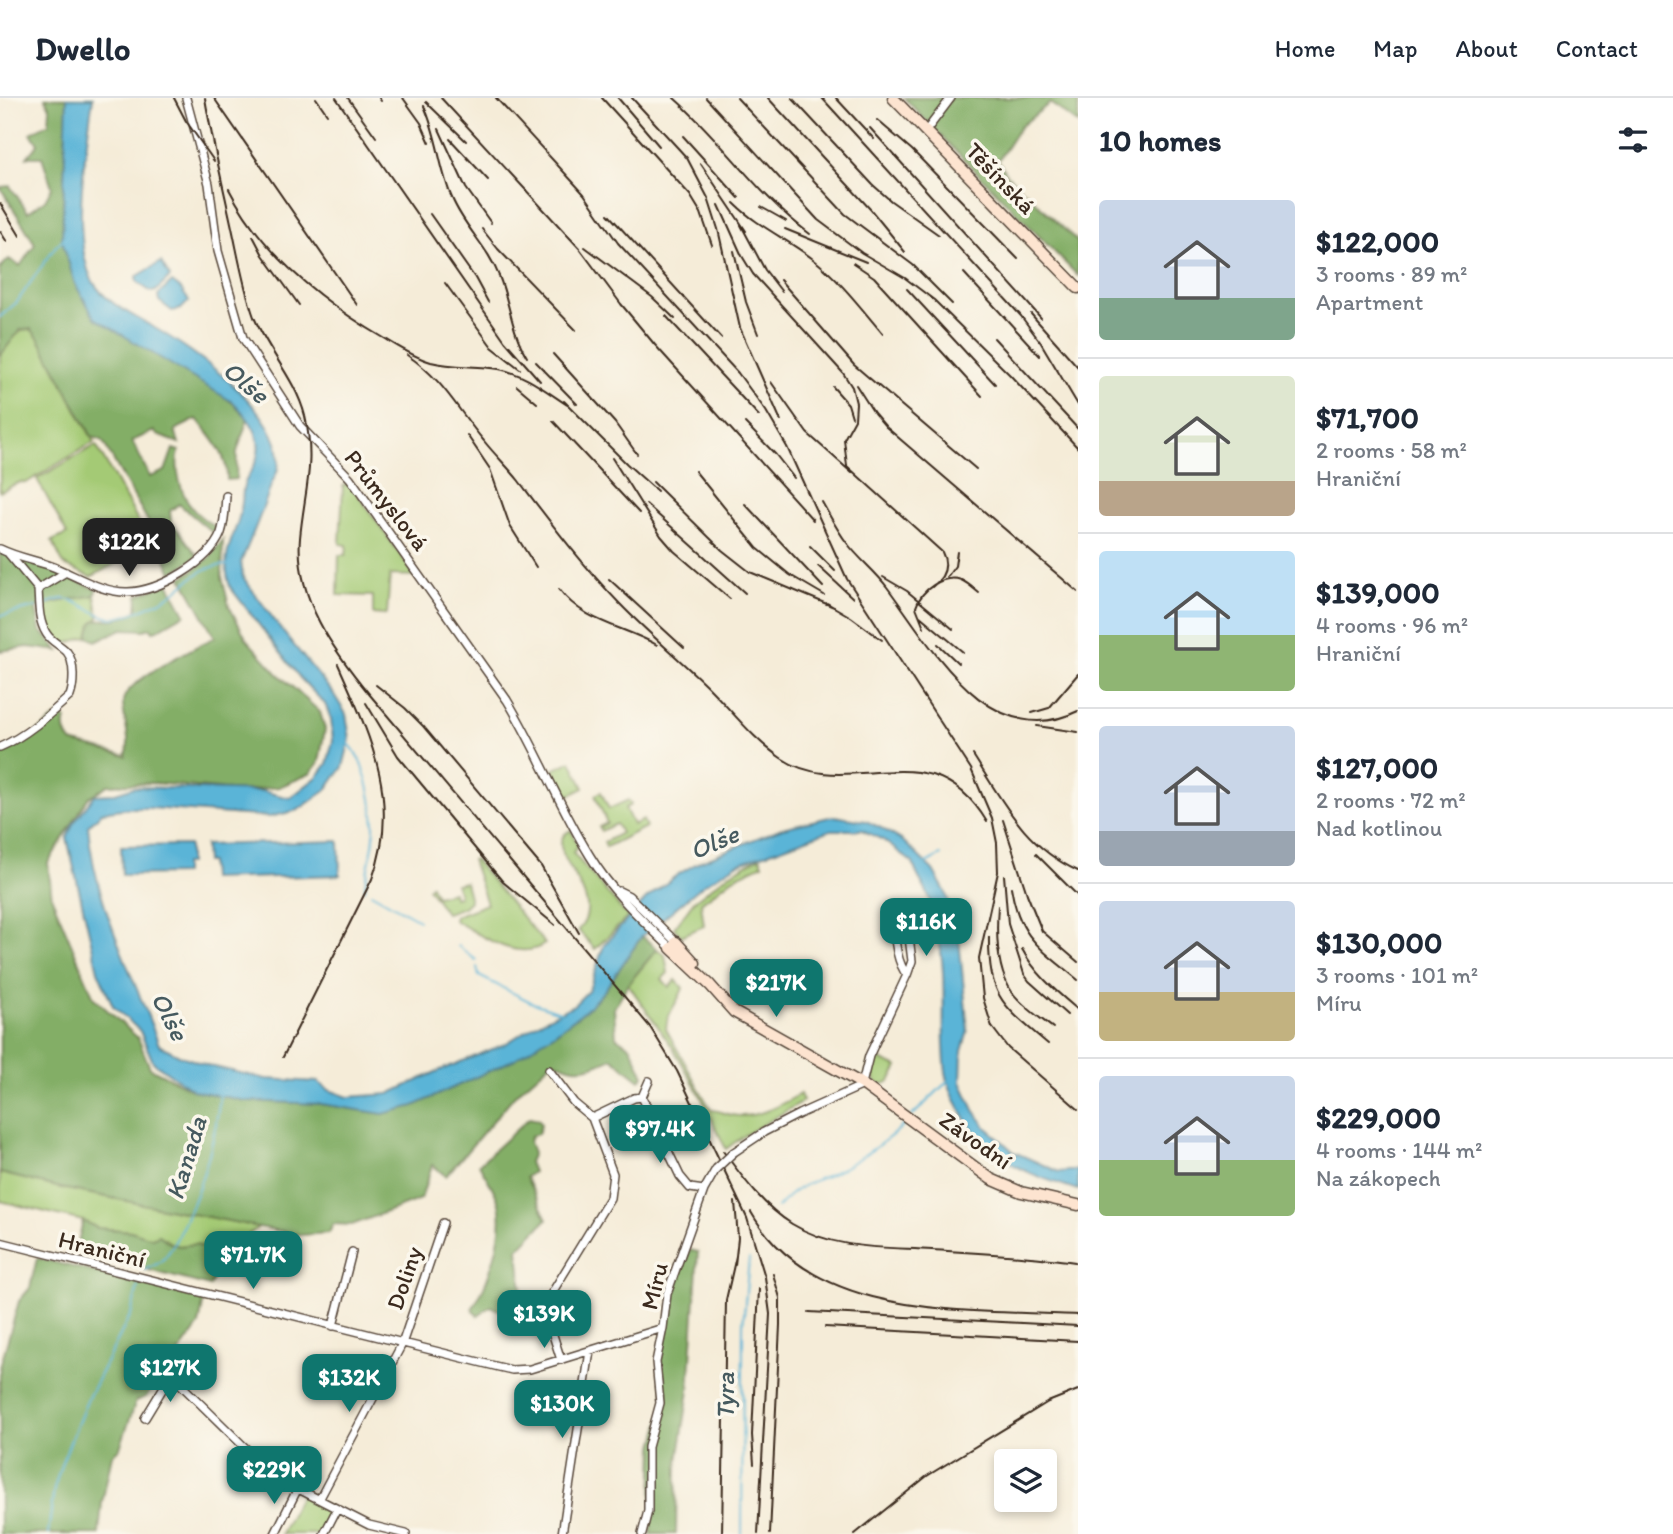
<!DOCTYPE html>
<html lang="en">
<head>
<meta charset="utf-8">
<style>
	body { margin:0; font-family:Itim,sans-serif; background:#f6f6f7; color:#1f2937; height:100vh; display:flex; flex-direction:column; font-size:26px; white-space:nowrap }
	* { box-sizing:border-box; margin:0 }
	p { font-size:23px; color:#747a83 }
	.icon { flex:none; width:38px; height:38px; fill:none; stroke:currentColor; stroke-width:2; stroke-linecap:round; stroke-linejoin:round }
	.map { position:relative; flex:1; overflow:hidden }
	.sheet { display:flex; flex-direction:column; background:#fff; width:595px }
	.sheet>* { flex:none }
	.controls { position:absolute; left:994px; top:1351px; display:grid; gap:14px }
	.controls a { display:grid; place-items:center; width:63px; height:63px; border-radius:7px; background:#fff; box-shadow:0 4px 10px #0003; font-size:35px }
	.price { position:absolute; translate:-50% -60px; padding:0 16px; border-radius:14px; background:#0f766e; color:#fff; font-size:23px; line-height:46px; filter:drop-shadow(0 2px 4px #0008) }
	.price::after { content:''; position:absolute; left:50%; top:42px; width:21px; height:16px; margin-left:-10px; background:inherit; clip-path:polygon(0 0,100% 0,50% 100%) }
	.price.current { background:#222; color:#fff }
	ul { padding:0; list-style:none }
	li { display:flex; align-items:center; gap:21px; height:175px; padding:0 21px }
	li+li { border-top:2px solid #e0e1e3 }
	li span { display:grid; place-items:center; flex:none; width:196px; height:140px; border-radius:7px; color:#555 }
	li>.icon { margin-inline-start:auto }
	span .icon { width:84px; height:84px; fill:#fffc; stroke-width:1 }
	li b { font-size:30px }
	h2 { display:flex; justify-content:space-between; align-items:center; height:84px; padding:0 21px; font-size:30px }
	header { display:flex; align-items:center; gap:42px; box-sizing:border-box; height:98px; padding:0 35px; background:#fff; border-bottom:2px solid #e0e1e3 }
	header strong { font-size:33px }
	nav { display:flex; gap:38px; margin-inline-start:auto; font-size:24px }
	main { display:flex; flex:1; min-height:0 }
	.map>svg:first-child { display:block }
	.green { fill:#a4ca75; stroke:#707a4a; stroke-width:2 }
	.forest { fill:#83ae66; stroke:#5f6c42; stroke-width:2 }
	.water { fill:#5ab4d7; stroke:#4a6f7a; stroke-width:2 }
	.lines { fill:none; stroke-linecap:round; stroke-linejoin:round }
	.stream { stroke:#5ab4d7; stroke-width:2 }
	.street-casing { stroke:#57473a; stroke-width:10 }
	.secondary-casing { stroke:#57473a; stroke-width:13 }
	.street { stroke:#fff; stroke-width:7 }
	.secondary { stroke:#fde4d0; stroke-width:10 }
	.rail { stroke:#3b2a1e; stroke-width:2 }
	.street-bridge-casing { stroke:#57473a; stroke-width:10; stroke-linecap:butt }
	.street-bridge { stroke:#fff; stroke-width:7 }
	.labels { text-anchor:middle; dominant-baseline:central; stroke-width:7; stroke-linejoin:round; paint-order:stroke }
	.street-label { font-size:24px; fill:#3b2a1e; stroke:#fbf7ec }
	.water-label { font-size:26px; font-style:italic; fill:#465a5f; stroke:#fbf7ec }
</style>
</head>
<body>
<header>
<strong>Dwello</strong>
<nav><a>Home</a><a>Map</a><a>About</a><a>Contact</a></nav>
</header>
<main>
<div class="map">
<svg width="1078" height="1436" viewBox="0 0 1078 1436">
	<rect width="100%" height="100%" fill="#fbf7ec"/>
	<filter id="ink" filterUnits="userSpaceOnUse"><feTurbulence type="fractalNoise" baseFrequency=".0143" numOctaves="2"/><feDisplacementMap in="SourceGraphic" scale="14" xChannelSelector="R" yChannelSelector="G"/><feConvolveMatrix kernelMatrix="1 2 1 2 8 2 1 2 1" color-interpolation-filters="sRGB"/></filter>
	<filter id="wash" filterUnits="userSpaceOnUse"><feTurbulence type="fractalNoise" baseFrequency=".00686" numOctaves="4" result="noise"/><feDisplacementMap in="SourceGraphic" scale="28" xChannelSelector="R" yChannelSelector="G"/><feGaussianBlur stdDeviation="1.57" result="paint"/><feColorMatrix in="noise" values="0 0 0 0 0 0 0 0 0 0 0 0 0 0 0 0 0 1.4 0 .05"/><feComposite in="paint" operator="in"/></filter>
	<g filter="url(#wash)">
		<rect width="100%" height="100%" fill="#f5ecd8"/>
		<!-- green -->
		<path class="green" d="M25,230L31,231L39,241L94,344L26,385L20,384L0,394V258L11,242Z
			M96,347L151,446L91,479L64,467L52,443L67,436L37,381Z
			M349,384L415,478L390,477L387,515L383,517L373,516V498L338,497L339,457H346L347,447L340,446L343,388Z
			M95,497L99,520L93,524L88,539C80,539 73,545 65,545C47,546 43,519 41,507Z
			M571,663L584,690L566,699L553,672Z
			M601,694L609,711L628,702L631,707L625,710L633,727L643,722L646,729L606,749L604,744L621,735L616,726L601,733L599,729L607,725L595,697Z
			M571,732L578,748L573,755L628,819L595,851L578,832C613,798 534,750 571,732Z
			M760,759L763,766L733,780L701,805L704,828L681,838L674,830L694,803L729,776Z
			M474,761L545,846C517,865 479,836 454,822L455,818L487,806L472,762Z
			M465,784L470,803L464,809L446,815L428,790L431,787L436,798L453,794L454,799L459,798L456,786Z
			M657,851L665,857L668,875L662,881L669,889L676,882L683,890C677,907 667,914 666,931L711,1012C719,1012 725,1016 732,1017C756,1022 780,1007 800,996L803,1003L745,1037L726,1051L699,995L673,950L628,886Z
			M873,958L898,969C892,980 890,987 877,986L868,969Z
			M0,1075L61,1090L259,1129L224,1154L208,1152L196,1146L179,1148L170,1145L164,1140L152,1141L131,1133L97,1130L83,1123L0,1103Z
			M301,1396L333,1413L322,1436H281Z"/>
		<!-- forest -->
		<path class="forest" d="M45,0H67L62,141L75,186L234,306L248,320L237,354L236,381L227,382C228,356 212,340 197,321L175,332L179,345L157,337L154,333L132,343L150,379L165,373L173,351L179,353C174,370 181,397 192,410C199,419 210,425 218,431L212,434L179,406L170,413L171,423L198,458L172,475L154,434L102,342L92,339L39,241L31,231L20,232L0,258V170L9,161L20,168L35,146L0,89L10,88L28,114L45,102L52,89L42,59H27L38,46L31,35L49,25L50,10Z
			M904,0H1078V26L1050,5L1020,29L998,63L1007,77L1078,144V178Z
			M223,442L222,479L229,508L247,542L277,575L320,614L325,631L319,664L310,676L279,689L241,693L154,685L108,687L88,700L48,765L52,800L94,900L138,940L150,970L193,992L246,1003L321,1006L384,1016L555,935L587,911L604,893L642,838L657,851L628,886L614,910L616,939L631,949L644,978L640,982L612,960C601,965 588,972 574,970C567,969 560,965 553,963L515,997L446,1078L432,1067L421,1101L352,1127L333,1126L329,1135L301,1137L259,1129L61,1090L0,1075V657L28,642L59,616L66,621C63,629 66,638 71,644L126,658C132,641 123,621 123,604C123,583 197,549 215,539L182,480L208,461Z
			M0,455L49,471L96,491L95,497L42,507L36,510L40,532L59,553L28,549L0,553Z
			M168,485L185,516L157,532L153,533L151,530L144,532L122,531L96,543L88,539C92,516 98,523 116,521C123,520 130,516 137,513L138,497Z
			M529,1020L539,1022L541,1026L538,1036L531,1038L529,1044L533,1055L529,1064L533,1074L526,1079L547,1121L518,1151L525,1226L510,1229L504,1215L491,1208L478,1218L472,1211C488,1187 506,1135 499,1106C496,1093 485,1078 479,1066Z
			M83,1123L97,1130L131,1133L152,1140L159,1137L170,1145L179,1148L196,1146L208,1152L224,1154L210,1188L152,1173L95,1155L76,1152Z
			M690,1152L698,1154L689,1293L677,1370L676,1436H651L654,1348L665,1306L660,1262L678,1179Z
			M37,1160L204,1201L199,1227L146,1299L136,1303L120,1350L112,1357L102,1405L99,1436H0V1269L19,1203L30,1190Z"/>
		<!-- water -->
		<path class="water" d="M67,0H93C86,49 71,134 91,180C102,203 132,217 153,229C192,251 289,318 278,370C277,377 272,383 270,390C262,415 251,440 241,464L243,479L283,534L333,595L346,616L350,641L343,669L325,693L298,712L270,719L150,710H128L102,714L88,728C94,805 133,875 159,947L181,958L210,968L266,981L318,984L329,992L348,999L389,996L436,974L505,946L540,924L574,907L589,892L604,847L646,801L677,777L701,763L782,730L834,718L866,723L881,730L903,743L933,772L945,793L958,831L968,933L962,953L961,984L974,1012L986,1029L1014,1054L1059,1074L1078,1072V1092C1025,1075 986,1062 959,1009C953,999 948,986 946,974C941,937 946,899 942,862C939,840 936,819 929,799C924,787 916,778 913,765L883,742L862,732H831L737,766L703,787L642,838L604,893L587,911L555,935L515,961L414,1008L383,1016L321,1006L246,1003L193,992L153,964L140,933L113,908L98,873L67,740L73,726L95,697L112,696L134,689L262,693L290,700L317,679L327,666L333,643L331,621L325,606L300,580L230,489C218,451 239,437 242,404C243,398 242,393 244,387C247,379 253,371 256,363C265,340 249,320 234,305L95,220L75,186L62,142Z
			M161,164L170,179L156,193L151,194L137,184L136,179Z
			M172,184L180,190L189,203L181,211L172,213L159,203L158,197Z
			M339,743L340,777L211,781L210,764H206L205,747Z
			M189,747V766H184V776L122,777L121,748Z"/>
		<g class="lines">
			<!-- stream -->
			<path class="stream" d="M0,219L17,204L55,149L63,141
				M42,507C48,506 56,501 63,501C81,501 99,524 120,519C132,516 160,505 170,497C192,482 199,468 227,467
				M0,518L36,509
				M348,645C367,664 375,713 374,739C373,757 365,773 365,792
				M926,765L941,757
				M371,795L419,822
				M458,848L476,862
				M477,869L479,878L533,905L560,914
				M912,1018L948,983
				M777,1110C802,1082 813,1086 843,1070C866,1057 887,1043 906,1025
				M145,1172C150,1169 156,1167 160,1164C171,1155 177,1139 183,1127C203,1084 216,1043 220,995
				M48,1436L54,1391L62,1364L89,1298L131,1216L138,1188
				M742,1436L743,1227L749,1161"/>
		</g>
	</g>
	<g filter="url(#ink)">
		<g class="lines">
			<defs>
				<path id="street" d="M186,0L209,86L218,153L243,240L300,328L350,380L507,602C538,653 559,708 590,758C611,793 642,822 671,850
					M926,33L951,0
					M0,451C16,459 34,462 51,468C75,477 102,495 128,494C159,493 209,465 221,435C225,423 225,410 226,398
					M8,455L38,491
					M0,649C26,638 49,617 70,598C74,587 75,564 67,554C61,547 51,544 46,535C38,522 39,505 38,491L66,474
					M619,793L629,798L676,844
					M549,972L574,1005L592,1020L613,1076L610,1100L550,1198L546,1209L547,1218L561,1262
					M642,999L649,983
					M592,1020L634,1000L642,999L680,1078L690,1090L704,1092
					M734,1054L764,1034L799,1016L859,989L862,986L869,958L907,877L912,863L908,831L902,827L895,830C894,844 898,866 907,877
					M0,1144L499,1269L512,1272L530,1271L663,1230L667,1196L704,1092L716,1071
					M333,1228L352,1154
					M145,1320L171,1277L275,1379L369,1427L406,1436
					M320,1400L402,1246L443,1125
					M275,1436L297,1392
					M324,1436L337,1411
					M562,1436L590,1253
					M642,1436L648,1413V1349L660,1305L656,1264L663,1230"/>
				<path id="secondary" d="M893,0L1078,190
					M676,844L695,865
					M671,850L710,887L734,914L862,986L991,1081L1021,1094L1078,1107"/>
			</defs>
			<!-- street casing -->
			<use href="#street" class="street-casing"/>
			<!-- secondary casing -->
			<use href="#secondary" class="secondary-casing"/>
			<!-- street -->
			<use href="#street" class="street"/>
			<!-- secondary -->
			<use href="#secondary" class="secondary"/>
			<!-- rail -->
			<path class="rail" d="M174,0L186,23L214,63
				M205,0C212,42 222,84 231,125C238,156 243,189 254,219C268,253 296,282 305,318C316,365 304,395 300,440C295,500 334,553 370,597L650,929L677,973L747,1120L765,1179L770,1216L758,1436
				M214,0L357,207
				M246,0L247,1
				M316,0L327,16
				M336,0L505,243L540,283
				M348,0L376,39
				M379,0L381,3
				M403,0L421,25L430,45
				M441,0L580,151L621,206L655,247L813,422
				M496,0L584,96L618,145L738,275L766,313L787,349L847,481L971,671L992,720L997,745L998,774L979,860L983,900L992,929L1008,950L1078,1011
				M602,0L690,97L701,115L712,147
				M618,0L659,48
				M632,0L687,60L708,100L718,131L740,230L781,323
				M674,0C722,42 758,98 810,136
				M706,0L818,122L862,155L905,180L934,202L1010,277L1078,350
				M737,0L845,116L913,167L952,206
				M768,0L871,112L905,154
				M792,0L873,87L891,103L939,137
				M822,0L1021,218L1041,245L1078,307
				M836,0L874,41
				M426,4L466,43
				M424,8C438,38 439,71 452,100C464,129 488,149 499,178C510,205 511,233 527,259
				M877,22L912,52L1018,161
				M870,30L1041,220
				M439,31L466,90L491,125
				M683,38L739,100
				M450,41L488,82
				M701,66L746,133
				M229,91C262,155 322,204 384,240C399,249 414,259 431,264C454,270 476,267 499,271C526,276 547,294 569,308
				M0,105L20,138
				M734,105C757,128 787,141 813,161C840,182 861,210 883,236
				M719,107L742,158L753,176L843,275L852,289L856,305L855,321L844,341L847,368L942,454C949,468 945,479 932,489
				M761,109L786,123
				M430,116L475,180L488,204
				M608,116L721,240
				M741,127L765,172L782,194
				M482,131L498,151L576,232
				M785,131L866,164
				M0,133L7,144
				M253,138L263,157L299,207
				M585,149L652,199L675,221
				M734,153L746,204L758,236
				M853,165L874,179L982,298
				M964,175L1040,258
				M780,182L854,267L976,371
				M445,185L492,249L520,271
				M907,191L995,286
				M1031,216L1078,269
				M666,218L759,318
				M994,240L1078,331
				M553,256L615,325L637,356
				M407,257C444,282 456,310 484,343C495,357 508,369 519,383C551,425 583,468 620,506C647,534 677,559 705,586C730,610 752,641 781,660C849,706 930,628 987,724
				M536,264L577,306
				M771,284L807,335L852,375
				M856,287L874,315L886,329L1078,494
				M517,288L537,305
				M833,289L848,306L852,319
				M564,303L627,366L657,393
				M553,323L639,415
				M745,325L776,357L794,380
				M467,337L490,371L510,428L536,469
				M612,360L661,438L674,453L730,501
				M695,373L757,450L790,477L824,497
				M653,384L722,452L750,474L834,509
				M822,404C830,418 837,432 847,445C859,461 875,473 887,489C930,546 989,657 1078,613
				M646,406L745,495
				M745,406L823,489
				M810,448L835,473
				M818,468L853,500
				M883,479L907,493L953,531
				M947,479L955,468L957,454
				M609,481L684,550
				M559,491C583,524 623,528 657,547
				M827,505L851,519L882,542
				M920,518L963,554
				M924,529L916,509C921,492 943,476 961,482C968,485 974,491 979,495
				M938,546L958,565
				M376,587L405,610L423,628L541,768L579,835
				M366,605L398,658L503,784L555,827
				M1032,615L1049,610L1078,576
				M1037,628L1078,634
				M973,657C1004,705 1024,748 1078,773
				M1003,722L1027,796L1042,833L1078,864
				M1036,756L1078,798
				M1004,777L1008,826L1024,876L1029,883L1067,917
				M1011,789C1019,840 1041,851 1078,882
				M998,808C996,834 996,871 1012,894C1022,908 1039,919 1053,930
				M989,839C988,901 1005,909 1048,946
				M1022,851C1035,876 1057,894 1078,912
				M283,959L372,781C402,703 370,638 338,566
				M723,1053C743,1080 763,1108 792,1126C834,1152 884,1149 932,1152C980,1155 1027,1157 1075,1164
				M735,1104L738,1140L735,1167
				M751,1114C814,1224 969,1211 1078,1217
				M809,1214L1078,1228
				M825,1229L1078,1243
				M754,1366L752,1337L759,1191
				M722,1436L726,1202L736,1158
				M770,1436L780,1227V1200L773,1176
				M855,1436L927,1378L1048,1304L1078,1292"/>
			<defs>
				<path id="street-bridge" d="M716,1071L734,1054"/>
			</defs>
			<!-- street-bridge casing -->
			<use href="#street-bridge" class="street-bridge-casing"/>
			<!-- street-bridge -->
			<use href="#street-bridge" class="street-bridge"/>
		</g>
	</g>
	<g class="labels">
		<!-- street labels -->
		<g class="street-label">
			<text transform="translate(1001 80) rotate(46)">Těšínská</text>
			<text transform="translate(387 402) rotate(52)">Průmyslová</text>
			<text transform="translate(976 1042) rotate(35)">Závodní</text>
			<text transform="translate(102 1151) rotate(14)">Hraniční</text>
			<text transform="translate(404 1180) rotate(-71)">Doliny</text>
			<text transform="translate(654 1188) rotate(-76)">Míru</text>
		</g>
		<!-- water labels -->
		<g class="water-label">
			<text transform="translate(246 284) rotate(40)">Olše</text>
			<text transform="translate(714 744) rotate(-23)">Olše</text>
			<text transform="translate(170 918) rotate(63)">Olše</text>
			<text transform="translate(186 1060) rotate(-73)">Kanada</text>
			<text transform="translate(725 1298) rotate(-90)">Tyra</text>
		</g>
	</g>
</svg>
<div class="controls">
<a><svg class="icon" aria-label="layers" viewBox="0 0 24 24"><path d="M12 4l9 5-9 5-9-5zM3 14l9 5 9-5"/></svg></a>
</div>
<b class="price current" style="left:129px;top:480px">$122K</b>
<b class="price" style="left:926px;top:860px">$116K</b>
<b class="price" style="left:776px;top:921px">$217K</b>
<b class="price" style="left:660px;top:1067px">$97.4K</b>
<b class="price" style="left:253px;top:1193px">$71.7K</b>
<b class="price" style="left:544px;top:1252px">$139K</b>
<b class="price" style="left:170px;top:1306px">$127K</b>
<b class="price" style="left:349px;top:1316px">$132K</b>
<b class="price" style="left:562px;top:1342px">$130K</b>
<b class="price" style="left:274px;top:1408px">$229K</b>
</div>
<section class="sheet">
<h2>10 homes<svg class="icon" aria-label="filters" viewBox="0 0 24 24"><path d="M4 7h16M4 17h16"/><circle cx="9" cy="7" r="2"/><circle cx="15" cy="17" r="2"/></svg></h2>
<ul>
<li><span style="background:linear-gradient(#c9d6e8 70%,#7fa58c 0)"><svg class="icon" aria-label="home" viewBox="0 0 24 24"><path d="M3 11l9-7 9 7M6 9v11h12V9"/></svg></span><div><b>$122,000</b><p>3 rooms · 89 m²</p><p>Apartment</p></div></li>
<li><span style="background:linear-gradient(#dfe7d0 75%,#b9a48a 0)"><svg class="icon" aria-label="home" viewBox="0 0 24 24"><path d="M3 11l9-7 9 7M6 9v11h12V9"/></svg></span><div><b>$71,700</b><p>2 rooms · 58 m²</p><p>Hraniční</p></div></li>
<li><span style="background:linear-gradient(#bfe0f5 60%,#8fb573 0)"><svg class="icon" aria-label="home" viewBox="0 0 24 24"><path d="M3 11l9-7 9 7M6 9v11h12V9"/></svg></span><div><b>$139,000</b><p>4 rooms · 96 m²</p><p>Hraniční</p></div></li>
<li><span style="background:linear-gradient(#c9d6e8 75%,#9aa5b1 0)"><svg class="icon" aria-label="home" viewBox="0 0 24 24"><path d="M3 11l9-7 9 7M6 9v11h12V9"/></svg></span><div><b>$127,000</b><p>2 rooms · 72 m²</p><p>Nad kotlinou</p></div></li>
<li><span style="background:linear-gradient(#c9d6e8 65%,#c2b280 0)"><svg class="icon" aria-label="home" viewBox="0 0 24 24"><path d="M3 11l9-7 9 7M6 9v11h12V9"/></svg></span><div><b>$130,000</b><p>3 rooms · 101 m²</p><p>Míru</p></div></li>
<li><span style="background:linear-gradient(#c9d6e8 60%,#8fb573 0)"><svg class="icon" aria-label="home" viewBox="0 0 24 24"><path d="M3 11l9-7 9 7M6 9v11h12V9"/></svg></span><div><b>$229,000</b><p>4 rooms · 144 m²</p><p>Na zákopech</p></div></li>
</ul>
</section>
</main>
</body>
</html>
